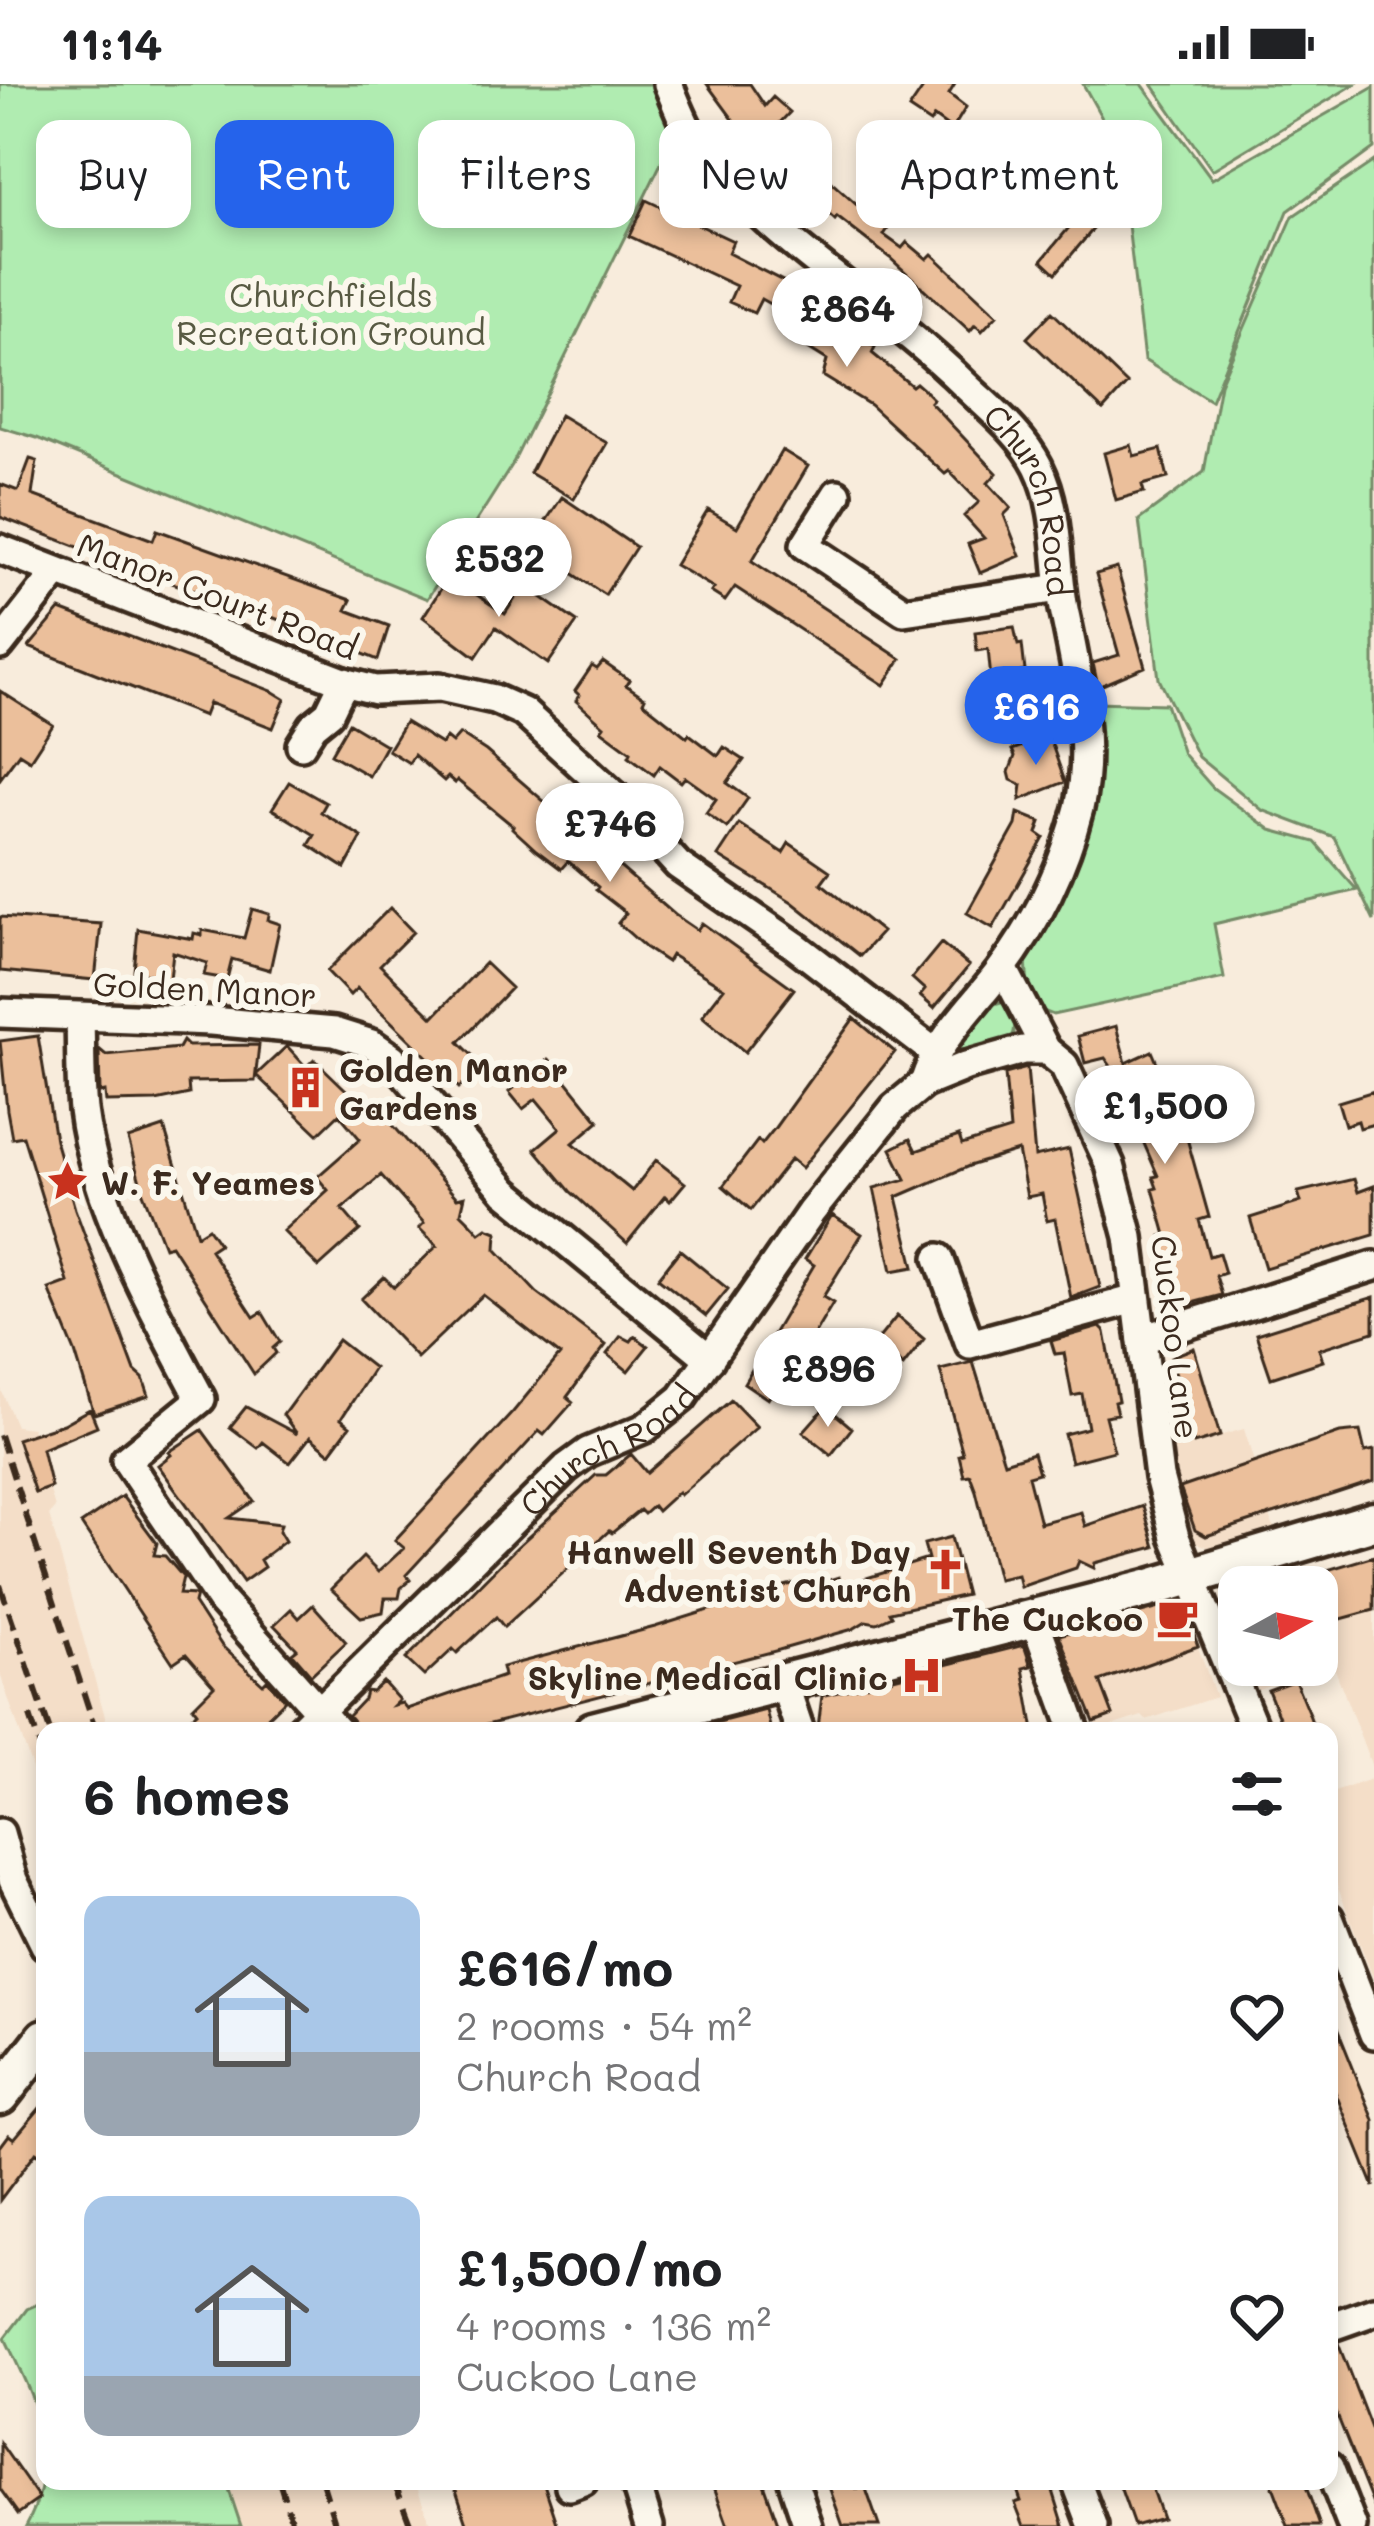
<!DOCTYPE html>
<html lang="en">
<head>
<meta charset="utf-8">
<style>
	body { margin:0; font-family:Mali,sans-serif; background:#f2f2f2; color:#202124; height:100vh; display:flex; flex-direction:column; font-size:45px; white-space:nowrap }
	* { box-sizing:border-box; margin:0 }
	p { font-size:39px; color:#757577 }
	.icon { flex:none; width:66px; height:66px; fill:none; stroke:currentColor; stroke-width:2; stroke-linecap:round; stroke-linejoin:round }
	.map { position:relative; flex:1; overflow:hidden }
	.panel { position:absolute; left:36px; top:1638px; width:1302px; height:768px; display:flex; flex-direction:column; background:#fff; border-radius:24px; box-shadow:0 6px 18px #0003 }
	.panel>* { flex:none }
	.hud { position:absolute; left:36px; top:36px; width:1302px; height:108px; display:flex; gap:24px }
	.needle { width:78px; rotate:82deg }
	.fabs { position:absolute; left:1218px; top:1482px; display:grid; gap:24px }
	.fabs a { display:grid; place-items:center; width:120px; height:120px; border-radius:24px; background:#fff; box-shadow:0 6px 18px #0003; font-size:60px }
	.price { position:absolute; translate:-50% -102px; padding:0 27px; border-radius:42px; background:#fff; color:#222; font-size:39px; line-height:78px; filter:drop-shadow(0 3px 6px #0008) }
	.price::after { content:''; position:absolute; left:50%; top:72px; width:36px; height:27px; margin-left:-18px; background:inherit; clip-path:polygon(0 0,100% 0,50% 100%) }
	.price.active { background:#2563eb; color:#fff }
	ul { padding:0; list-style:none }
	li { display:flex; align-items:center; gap:36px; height:300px; padding:0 48px }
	li span { display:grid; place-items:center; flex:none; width:336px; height:240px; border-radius:24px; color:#555 }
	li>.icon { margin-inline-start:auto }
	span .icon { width:144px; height:144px; fill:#fffc; stroke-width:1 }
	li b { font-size:51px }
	h2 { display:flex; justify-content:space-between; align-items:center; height:144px; padding:0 48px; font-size:51px }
	.tag { padding:0 42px; border-radius:24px; background:#fff; box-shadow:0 6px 18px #0003; font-size:42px; line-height:108px }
	.tag.active { background:#2563eb; color:#fff }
	.status { display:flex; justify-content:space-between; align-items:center; height:84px; padding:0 60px; background:#fff; direction:ltr }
	.status svg { height:33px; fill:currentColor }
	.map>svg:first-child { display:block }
	.built { fill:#f4dec8 }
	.green { fill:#b0ecb1; stroke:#768b68; stroke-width:3 }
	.building { fill:#ebbf9b; stroke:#3b2a1e; stroke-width:3 }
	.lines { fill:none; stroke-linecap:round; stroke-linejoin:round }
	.street-casing { stroke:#3b2a1e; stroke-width:36 }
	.secondary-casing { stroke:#3b2a1e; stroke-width:45 }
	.street { stroke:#fbf7ec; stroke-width:27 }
	.secondary { stroke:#fbf7ec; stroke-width:36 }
	.rail { stroke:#3b2a1e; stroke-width:6; stroke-dasharray:18 9; stroke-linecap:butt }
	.labels { text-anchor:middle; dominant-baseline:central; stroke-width:12; stroke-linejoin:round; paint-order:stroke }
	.park-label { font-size:33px; fill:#585a43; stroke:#fbf7ec }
	.street-label { font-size:33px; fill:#3b2a1e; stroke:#fbf7ec }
	.poi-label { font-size:33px; font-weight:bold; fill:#3b2a1e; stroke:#fbf7ec; text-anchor:end }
</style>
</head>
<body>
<div class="status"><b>11:14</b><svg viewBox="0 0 49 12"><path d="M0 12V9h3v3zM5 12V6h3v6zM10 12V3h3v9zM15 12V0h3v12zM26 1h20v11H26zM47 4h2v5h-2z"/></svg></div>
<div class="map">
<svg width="1374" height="2442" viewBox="0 0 1374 2442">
	<rect width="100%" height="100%" fill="#f8ecdc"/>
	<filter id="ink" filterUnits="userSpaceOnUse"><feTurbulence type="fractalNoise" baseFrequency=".00833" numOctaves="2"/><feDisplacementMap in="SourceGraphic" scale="24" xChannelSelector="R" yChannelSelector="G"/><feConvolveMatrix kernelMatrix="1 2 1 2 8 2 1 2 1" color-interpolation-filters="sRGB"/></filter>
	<g filter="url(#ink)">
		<!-- built -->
		<path class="built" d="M0,1303L16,1342L32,1344L55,1424L49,1431L109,1647H45V1722L0,1590Z
			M1244,1345L1275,1448L1214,1466L1194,1457L1178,1406L1171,1365Z
			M1371,1471L1374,1477V1688L1333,1580L1258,1606L1248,1581H1317V1503H1274Z
			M1181,1516L1216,1613L1146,1636L1142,1632L1098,1646L1058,1553L1065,1548Z
			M1374,1694V1896L1329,1781V1710Z
			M226,2397H415L431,2442H241Z"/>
		<!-- green -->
		<path class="green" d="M0,0H658L678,45L512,381L427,515L37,354L0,343Z
			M1083,0H1142L1212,95L1374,3V64L1288,127L1211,317L1144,276L1119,65Z
			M1152,0H1355L1212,86Z
			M1374,77V837L1334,753L1262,726L1198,673L1159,595L1139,436L1204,388L1220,300L1293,132Z
			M1094,618L1166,620L1183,670L1213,704L1271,746L1315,758L1357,806L1214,840L1224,894L1053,931L1038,925L1028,902L1026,877L1067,805L1094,720Z
			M1001,918C1015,929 1018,938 1012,955L961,969V963L991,921Z
			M45,2217V2397H226L241,2442H26C65,2371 36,2320 5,2254L27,2225Z"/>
		<!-- building -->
		<path class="building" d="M707,0H750L765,22L773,13L790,28L775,44L812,81L867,130L869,126L889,143L884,151L902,164L907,158L927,175L932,170L997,231L982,247L975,241L970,247L890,174L837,133L835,136L758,64L755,67L730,44L735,38Z
			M926,0H955L949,10L966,23L952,46L934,33L930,39L909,25Z
			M998,48L1040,75L1019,107L1005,94L995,109L968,91Z
			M646,116L733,157L728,169L812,212L810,217L875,263L872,269L912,302L916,299L922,304L933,315L930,318L997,389L988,399L1011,424L1004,431L1020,472L980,489L968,460L984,454L964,432L979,418L949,387L945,390L870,321L823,292L827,276L803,261L814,245L761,215L754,229L729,218L736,202L629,152Z
			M1086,123L1100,137L1056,189L1042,176Z
			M1052,228L1127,300L1103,326L1027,254Z
			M560,331L607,359L574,415L530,389Z
			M1131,361L1134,372L1161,365L1168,394L1142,401L1144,408L1116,416L1104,369Z
			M782,366L808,382L752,477L901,575L884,601L735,503L725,517L711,508L714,504L675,481L708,426L737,443Z
			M30,375L37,377L32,411L153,456L157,446L351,516L346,526L389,542L378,576L252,525L169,498L0,433V400L18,407Z
			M562,413L636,463L605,511L530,461Z
			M1117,484L1145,583L1098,603L1093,579L1119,571L1096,490Z
			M449,492L505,530L524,501L577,538L548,580L496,543L476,573L423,533Z
			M60,526L272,607L285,615L273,644L209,619L204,632L29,563Z
			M1014,543L1018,561L1022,560L1025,587L1021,588V601L992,605L988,565L977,567L975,548Z
			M603,578L629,596L626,601L645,614L643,618L687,653L689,650L718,672L724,663L744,676L727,699L748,714L727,744L706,729L716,715L685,693L681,698L660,682L654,691L629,672L631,668L601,646L604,642L576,617L579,611L575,607L592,582L597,585Z
			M0,607L53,641L30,676L19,669L0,695Z
			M405,638L441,660L446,654L452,659L460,650L486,667L675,831L697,846L702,839L794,905L745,968L702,932L724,904L671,871L667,878L646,864L618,839L626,829L596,806L598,803L568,777L561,785L536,766L512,744L513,742L457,696L455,699L448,693L444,697L414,671L409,679L388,666Z
			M349,639L386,661L369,692L331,670Z
			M1049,652L1065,698L1020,716L1022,701L1011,696L1009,688L1015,672L1012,666Z
			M289,698L326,719L321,728L362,753L345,784L309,761L315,751L272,725Z
			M1018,729L1041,738L1037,749L1044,754L993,844L967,829L1016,741Z
			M739,740L783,769L789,759L830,787L821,799L882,848L860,872L792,818L718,772Z
			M390,824L413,848L380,881L433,933L485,879L511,904L459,958L482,981L459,1004L357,904L350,911L327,887Z
			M252,825L269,830L268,836L280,840L270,886L232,875L227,895L204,891L207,879L173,868L170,895L134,887L138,845L193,855L194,849L202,851V846L244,854Z
			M0,833L101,840L95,896L0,887Z
			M941,859L969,882L934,924L920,912L925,906L912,894Z
			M854,934L895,968L802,1084L791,1075L751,1126L723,1102L758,1056L762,1060L774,1045Z
			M1116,942L1126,979L1152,967L1183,1040L1209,1133L1199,1136L1209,1172L1219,1169L1225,1189L1216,1192L1222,1211L1177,1223L1161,1163L1164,1162L1162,1152L1166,1151L1153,1105L1157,1104L1153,1093L1158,1092L1110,981L1105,974L1085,979L1078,952Z
			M38,952L55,1056L75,1125L135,1287L143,1294L149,1312L94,1330L75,1268L49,1205L68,1198L23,1052L12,1054L7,1026L0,957Z
			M183,957L188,962L259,961L255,997L188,998L189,1010L156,1017L106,1018L105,1008L100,1009L99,965L106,971L179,964Z
			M287,962L306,983L314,975L370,1029L377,1023L457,1114L465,1112L461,1129L471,1139L480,1149L487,1144L497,1148L496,1165L537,1209L606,1261L567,1313L573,1318L544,1351L539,1347L406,1491L410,1496L401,1504L399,1514H385L383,1528L361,1533L331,1505L363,1473L378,1488L404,1464L395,1456L513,1328L560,1271L483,1211L417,1274L361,1215L384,1193L394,1203L437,1162L419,1144L424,1139L381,1091L342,1125L360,1146L319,1183L283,1147L328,1106L317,1093L360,1055L339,1030L318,1050L256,991Z
			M549,975L599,1037L573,1059L632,1107L656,1076L685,1099L670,1117L665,1112L627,1159L570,1107L535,1065L560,1044L536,1015L523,1025L509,1008Z
			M1027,984L1035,1073L1069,1065L1100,1203L1071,1214L1055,1135L1047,1137L1042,1110L1027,1113L1018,1067L969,1082L897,1113L914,1183L892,1187L874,1104L906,1095L891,1065L910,1055L916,1067L959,1052L962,1061L1010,1046L1005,990Z
			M1374,1007V1040L1360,1044L1358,1037L1345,1041L1338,1018Z
			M164,1043L197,1151L208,1144L219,1160L210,1166L254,1233L262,1228L280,1258L273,1264L276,1269L254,1290L171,1161L164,1163L143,1109L128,1055Z
			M1354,1095L1358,1108L1374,1102V1151L1265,1184L1250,1134L1301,1118L1298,1108Z
			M832,1131L862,1150L823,1213L833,1219L793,1286L797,1289L784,1309L775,1303L768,1315L744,1299L814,1181L805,1175Z
			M680,1166L728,1205L706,1232L658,1194Z
			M1374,1213V1248L1319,1265L1323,1277L1271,1294L1256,1250Z
			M897,1232L924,1255L903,1282L875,1259Z
			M1100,1243L1105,1248L1118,1317L1114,1318L1117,1330L1105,1332L1114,1367L1071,1378L1064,1350L1088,1344L1082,1310L1072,1312L1064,1269L1055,1270L1051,1257Z
			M621,1252L631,1257L635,1252L648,1262L628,1287L607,1270Z
			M338,1256L374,1284L341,1335L350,1342L330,1369L310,1353L290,1379L263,1358L258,1364L230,1343L246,1323L297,1350L283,1331Z
			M1194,1264L1220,1352L1194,1360L1184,1331L1187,1330L1171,1273Z
			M973,1278L1004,1378L1033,1369L1039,1389L1028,1392L1040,1439L1081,1428L1085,1442L1143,1422L1155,1463L1095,1479L1094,1484L1079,1477L1076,1484L1020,1503L1017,1491L998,1495L976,1407L970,1391L964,1392L959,1371L963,1370L940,1286Z
			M731,1316L757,1343L680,1411L678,1408L657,1427L653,1422L644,1430L640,1426L612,1449L609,1447L504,1543L496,1533L457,1569L453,1565L424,1592L406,1575L517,1463L596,1391H606L631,1370L647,1389Z
			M826,1322L852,1344L831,1371L803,1348Z
			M90,1325L97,1342L42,1365L51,1403L35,1409L17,1355L63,1340Z
			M202,1346L254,1417L229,1434L281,1440L279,1447L285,1457L260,1476L264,1483L243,1498L158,1381L171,1371L169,1368Z
			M1360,1347L1365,1368L1374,1366V1397L1206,1452L1195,1446L1180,1404L1340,1349Z
			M122,1412L157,1459L154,1471L165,1472L183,1493L179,1510L196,1511L194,1519L222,1562L263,1600L267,1596L285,1616L253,1647H176L197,1628L193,1623L214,1602L186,1570L173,1579L81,1440Z
			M951,1453L966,1511L890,1528L892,1532L877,1539L866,1537L853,1545L779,1566L463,1647H361L348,1632L364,1615L366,1607L372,1608L383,1598L399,1616L394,1621L402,1619L407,1625L504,1592L502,1583L655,1543L716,1524L715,1520L819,1493L820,1499L839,1493L841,1502L928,1475L924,1460Z
			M1374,1472V1526L1323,1540L1317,1521V1489Z
			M1182,1518L1198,1562L1100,1597L1113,1631L1094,1638L1059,1551Z
			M313,1521L346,1558L311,1591L292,1569L297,1565L274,1541L291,1525L299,1534Z
			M1024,1561L1031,1582L1023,1584L1034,1647H830L827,1640L818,1643L822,1612Z
			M1295,1596L1309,1630L1315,1647H1284L1282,1641L1268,1606Z
			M766,1626L771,1647H708L707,1641Z
			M1329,1924L1374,2036V2103L1329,1993Z
			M45,2018V2075L36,2068L0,2116V2063L9,2051L14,2055Z
			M1338,2259L1374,2352V2423L1329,2311V2261Z
			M0,2359L39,2415L18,2430L0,2405Z
			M453,2397H543L558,2442H468Z
			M712,2397H763L779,2442H728Z
			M827,2397H854L857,2405L865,2402L879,2442H843Z
			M1014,2397H1050L1064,2442H1024L1015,2419L1021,2417Z
			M1118,2397H1149L1162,2434L1134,2442Z
			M1271,2397H1304L1320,2442H1288Z"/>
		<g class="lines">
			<defs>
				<g id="street">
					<path id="s1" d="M668,0C677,21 686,47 700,65C772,160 882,219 965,301C991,326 1022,350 1038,382C1060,426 1055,478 1064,525C1077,587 1094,661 1079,724C1064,783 1037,838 1000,887C972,924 938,954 924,999"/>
					<path d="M837,410L805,461L904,527L1060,504"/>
					<path d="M0,465L344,598L375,606L440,603L494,615L523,628L615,712L678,781L794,861L934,968"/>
					<path d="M0,561L57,488"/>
					<path d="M301,661L313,642L329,629L344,598"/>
					<path d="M1003,884L1046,966L1064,981L1110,1081L1129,1153L1159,1393L1175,1453L1255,1647"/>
					<path d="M0,929L211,937L334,948L372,960L392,974L506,1108L710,1275"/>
					<path d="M80,934C81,964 80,996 83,1026C95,1122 156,1231 201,1315L126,1376L221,1517L337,1647"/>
					<path d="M939,1174L970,1260L1136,1215"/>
					<path d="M1142,1255L1374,1182"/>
					<path d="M1034,1534L1075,1647"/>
					<path d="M783,1597L800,1647"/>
					<path id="s2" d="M299,1647L566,1384L588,1368L645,1344L682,1314L811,1128L895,1023L924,999L966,982L1023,966H1046"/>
					<path d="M0,1749L13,1796L45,1861"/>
					<path d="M1329,1834L1374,1950"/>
					<path d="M1329,2243L1374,2227"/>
					<path d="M1329,2383L1352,2442"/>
					<path d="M635,2397L649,2442"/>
					<path d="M793,2397L808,2442"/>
					<path d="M1076,2397L1093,2442"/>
					<path d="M570,2402L583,2397"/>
				</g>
				<path id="secondary" d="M593,1647L1147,1505L1374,1437
					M0,2012L45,1954"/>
			</defs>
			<!-- street casing -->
			<use href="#street" class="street-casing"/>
			<!-- secondary casing -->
			<use href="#secondary" class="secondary-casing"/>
			<!-- street -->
			<use href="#street" class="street"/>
			<!-- secondary -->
			<use href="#secondary" class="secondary"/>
			<!-- rail -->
			<path class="rail" d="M0,1351L96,1647
				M0,1501L50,1647
				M30,1632L45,1678
				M279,2397L293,2442
				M322,2397L336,2442
				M394,2397L411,2442"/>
		</g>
	</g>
	<!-- icons -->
	<defs>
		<symbol id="building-bare" viewBox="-9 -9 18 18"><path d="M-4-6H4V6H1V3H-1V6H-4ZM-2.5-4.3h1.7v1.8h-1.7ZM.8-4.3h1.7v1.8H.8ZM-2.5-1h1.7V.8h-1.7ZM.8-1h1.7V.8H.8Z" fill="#c8321e" stroke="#fbf7ec" stroke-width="2.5" paint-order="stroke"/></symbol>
		<symbol id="sight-bare" viewBox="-9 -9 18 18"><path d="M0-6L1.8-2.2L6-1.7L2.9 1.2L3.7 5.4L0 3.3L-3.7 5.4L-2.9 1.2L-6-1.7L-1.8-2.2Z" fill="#c8321e" stroke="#fbf7ec" stroke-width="2.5" paint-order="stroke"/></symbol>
		<symbol id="church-bare" viewBox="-9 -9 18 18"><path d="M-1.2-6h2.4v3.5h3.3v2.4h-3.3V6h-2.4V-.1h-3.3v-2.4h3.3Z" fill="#c8321e" stroke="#fbf7ec" stroke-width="2.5" paint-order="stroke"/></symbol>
		<symbol id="cafe-bare" viewBox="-9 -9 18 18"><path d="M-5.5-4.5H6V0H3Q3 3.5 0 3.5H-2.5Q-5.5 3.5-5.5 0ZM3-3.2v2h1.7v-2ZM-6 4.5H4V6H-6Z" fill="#c8321e" stroke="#fbf7ec" stroke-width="2.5" paint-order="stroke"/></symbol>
		<symbol id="hospital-bare" viewBox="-9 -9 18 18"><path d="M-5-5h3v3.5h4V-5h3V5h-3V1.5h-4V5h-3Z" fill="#c8321e" stroke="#fbf7ec" stroke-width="2.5" paint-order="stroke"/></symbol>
	</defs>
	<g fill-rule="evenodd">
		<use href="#building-bare" x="276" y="974" width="59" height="59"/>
		<use href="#sight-bare" x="38" y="1068" width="59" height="59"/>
		<use href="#church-bare" x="916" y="1456" width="59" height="59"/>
		<use href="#cafe-bare" x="1148" y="1504" width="59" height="59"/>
		<use href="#hospital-bare" x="892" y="1562" width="59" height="59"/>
	</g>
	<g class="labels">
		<!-- park labels -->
		<g class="park-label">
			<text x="331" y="209">Churchfields<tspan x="331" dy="38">Recreation Ground</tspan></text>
		</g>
		<!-- street labels -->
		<g class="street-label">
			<text stroke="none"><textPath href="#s1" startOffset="567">Church Road</textPath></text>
			<text transform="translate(218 511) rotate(21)">Manor Court Road</text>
			<text transform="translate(205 904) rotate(3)">Golden Manor</text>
			<text transform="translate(1177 1253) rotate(83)">Cuckoo Lane</text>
			<text stroke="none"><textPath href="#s2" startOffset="420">Church Road</textPath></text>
		</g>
		<!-- poi labels -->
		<g class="poi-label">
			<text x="339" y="984" text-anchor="start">Golden Manor<tspan x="339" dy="38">Gardens</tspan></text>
			<text x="101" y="1097" text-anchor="start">W. F. Yeames</text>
			<text x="911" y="1466">Hanwell Seventh Day<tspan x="911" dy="38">Adventist Church</tspan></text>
			<text x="1143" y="1533">The Cuckoo</text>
			<text x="888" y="1592">Skyline Medical Clinic</text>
		</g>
	</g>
</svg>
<div class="fabs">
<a><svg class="needle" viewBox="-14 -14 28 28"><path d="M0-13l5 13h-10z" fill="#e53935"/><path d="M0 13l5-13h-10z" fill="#757577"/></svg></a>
</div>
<b class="price" style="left:847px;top:286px">£864</b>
<b class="price" style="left:499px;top:536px">£532</b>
<b class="price active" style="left:1036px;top:684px">£616</b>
<b class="price" style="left:610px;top:801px">£746</b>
<b class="price" style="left:1165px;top:1083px">£1,500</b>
<b class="price" style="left:828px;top:1346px">£896</b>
<div class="hud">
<a class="tag">Buy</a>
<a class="tag active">Rent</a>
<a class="tag">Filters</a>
<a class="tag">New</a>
<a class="tag">Apartment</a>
</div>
<section class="panel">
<h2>6 homes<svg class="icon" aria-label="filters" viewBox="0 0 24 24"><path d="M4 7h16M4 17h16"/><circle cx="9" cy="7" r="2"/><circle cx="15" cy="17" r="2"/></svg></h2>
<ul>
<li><span style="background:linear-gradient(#a9c7e8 65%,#9aa5b1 0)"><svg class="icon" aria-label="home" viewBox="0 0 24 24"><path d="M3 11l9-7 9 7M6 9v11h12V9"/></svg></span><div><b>£616/mo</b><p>2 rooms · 54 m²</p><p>Church Road</p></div><svg class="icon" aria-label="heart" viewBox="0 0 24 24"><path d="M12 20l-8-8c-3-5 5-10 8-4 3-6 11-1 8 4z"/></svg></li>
<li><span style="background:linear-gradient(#a9c7e8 75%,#9aa5b1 0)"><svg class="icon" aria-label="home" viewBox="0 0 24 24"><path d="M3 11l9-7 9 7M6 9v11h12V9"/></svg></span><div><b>£1,500/mo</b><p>4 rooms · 136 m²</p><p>Cuckoo Lane</p></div><svg class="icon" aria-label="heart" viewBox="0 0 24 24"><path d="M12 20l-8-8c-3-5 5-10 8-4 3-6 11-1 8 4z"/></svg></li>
</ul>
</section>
</div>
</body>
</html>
